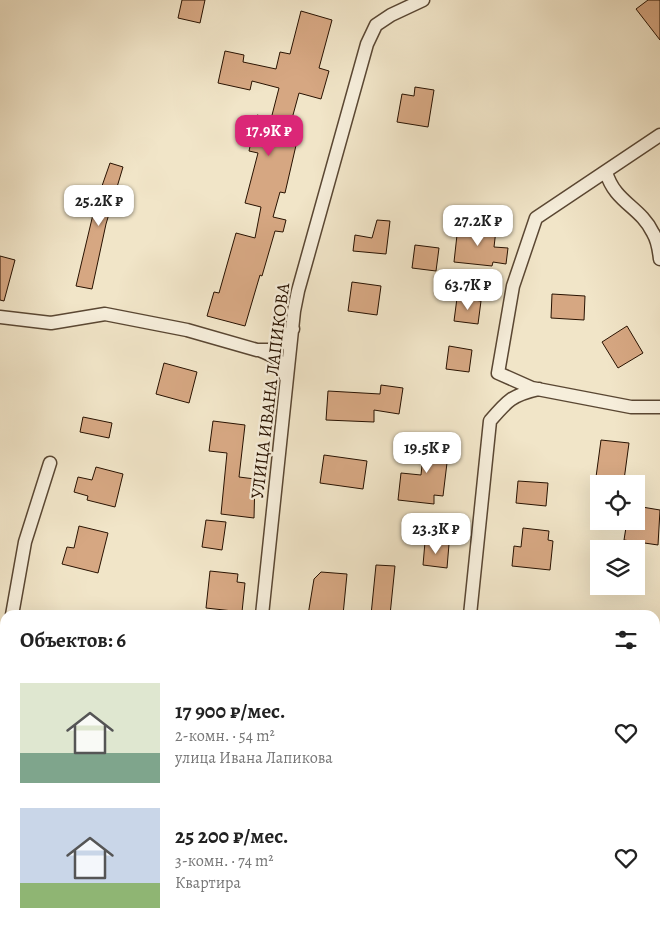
<!DOCTYPE html>
<html lang="ru">
<head>
<meta charset="utf-8">
<style>
	body { margin:0; font-family:Alegreya,serif; background:#f2f2f2; color:#222; height:100vh; display:flex; flex-direction:column; font-size:19px; white-space:nowrap }
	* { box-sizing:border-box; margin:0 }
	p { font-size:16px; color:#767676 }
	.icon { flex:none; width:28px; height:28px; fill:none; stroke:currentColor; stroke-width:2; stroke-linecap:round; stroke-linejoin:round }
	.map { position:relative; flex:1; overflow:hidden }
	.drawer { position:absolute; left:0px; top:610px; width:660px; height:321px; display:flex; flex-direction:column; background:#fff; border-radius:15px 15px 0 0; box-shadow:0 5px 20px #0002 }
	.drawer>* { flex:none }
	.controls { position:absolute; left:590px; top:475px; display:grid; gap:10px }
	.controls a { display:grid; place-items:center; width:55px; height:55px; border-radius:0px; background:#fff; box-shadow:0 5px 20px #0002; font-size:25px }
	.price { position:absolute; translate:-50% -42px; padding:0 11px; border-radius:10px; background:#fff; color:#222; font-size:16px; line-height:32px; filter:drop-shadow(0 1px 2px #0008) }
	.price::after { content:''; position:absolute; left:50%; top:30px; width:15px; height:11px; margin-left:-8px; background:inherit; clip-path:polygon(0 0,100% 0,50% 100%) }
	.price.on { background:#db2777; color:#fff }
	ul { padding:0; list-style:none }
	li { display:flex; align-items:center; gap:15px; height:125px; padding:0 20px }
	li span { display:grid; place-items:center; flex:none; width:140px; height:100px; border-radius:0px; color:#555 }
	li>.icon { margin-inline-start:auto }
	span .icon { width:60px; height:60px; fill:#fffc; stroke-width:1 }
	li b { font-size:21px }
	h2 { display:flex; justify-content:space-between; align-items:center; height:60px; padding:0 20px; font-size:21px }
	.map>svg:first-child { display:block }
	.building { fill:#d6a782; stroke:#281201 }
	.lines { fill:none; stroke-linecap:round; stroke-linejoin:round }
	.street-casing { stroke:#5a4733; stroke-width:15 }
	.street { stroke:#f6eedb; stroke-width:12 }
	.labels { text-anchor:middle; dominant-baseline:central; stroke-width:4.5; stroke-linejoin:round; paint-order:stroke }
	.street-label { font-size:18px; fill:#281201; stroke:#f6eedb }
</style>
</head>
<body>
<div class="map">
<svg width="660" height="931" viewBox="0 0 660 931">
	<rect width="100%" height="100%" fill="#f1e5c8"/>
	<filter id="stains"><feTurbulence type="fractalNoise" baseFrequency=".004" numOctaves="4"/><feColorMatrix values="0 0 0 0 .2 0 0 0 0 .09 0 0 0 0 .02 0 0 0 .5 -.17"/></filter>
	<radialGradient id="worn" r=".72"><stop offset=".6" stop-color="#630" stop-opacity="0"/><stop offset="1" stop-color="#630" stop-opacity=".3"/></radialGradient>
	<!-- building -->
	<path class="building" d="M182,0H205L200,23L178,18Z
		M648,0H660V40L636,9Z
		M301,11L332,20L319,68L329,71L321,99L299,93L290,126L300,128L285,193L280,192L273,217L286,220L283,232L275,231L262,276L260,275L245,326L207,316L214,292L219,293L236,233L255,238L261,207L245,203L258,153L249,151L257,115L271,119L279,88L252,81L250,90L218,83L225,51L244,55L243,62L276,69L280,52L290,54Z
		M415,87L434,90L428,127L397,122L402,94L414,96Z
		M110,163L123,167L106,224L92,289L76,286L95,206Z
		M377,220L390,221L386,254L353,251L355,235L372,238Z
		M458,226L496,230L494,247L508,248L506,264L493,262L492,266L454,262Z
		M415,245L439,248L436,271L412,268Z
		M0,256L15,260L4,301L0,300Z
		M352,282L381,286L377,315L348,311Z
		M552,294L585,296L584,320L551,318Z
		M457,298L481,301L478,324L454,321Z
		M627,326L643,353L618,368L602,342Z
		M449,346L472,350L469,372L446,369Z
		M164,363L197,372L189,403L156,394Z
		M381,385L403,388L399,414L374,410V422L326,420L328,391L380,394Z
		M83,417L112,423L109,438L80,432Z
		M213,421L245,425L239,477L255,479L254,518L221,514L227,453L209,451Z
		M425,436L450,438L443,496L434,495V504L398,500L401,473L421,475Z
		M601,440L629,443L624,480L596,477Z
		M324,455L367,461L363,489L320,483Z
		M96,467L123,474L115,507L87,500L88,496L74,492L78,477L92,480Z
		M518,481L548,483L546,506L516,503Z
		M636,506L660,510L658,545L624,540L627,521H636Z
		M206,520L226,522L222,550L202,547Z
		M79,526L108,533L98,573L62,564L67,547L74,548Z
		M523,528L549,531L548,540L553,541L550,570L512,566L514,546L521,547Z
		M425,542L449,544L447,568L423,565Z
		M376,565L395,566L390,615H371Z
		M210,571L238,574L237,582L245,583L242,612L206,608Z
		M321,572L347,574L343,615H308L314,579Z"/>
	<g class="lines">
		<defs>
			<path id="street" d="M660,135L536,218L513,286L498,373L532,388L631,407H660
				M606,172C615,203 640,206 653,233C658,241 659,250 660,259
				M0,317L51,323L105,314L187,330L257,350H270L280,344L293,329
				M259,350C277,357 282,360 286,378
				M12,615L25,542L50,463
				M262,615L294,311L298,291L367,44L376,25L391,15L423,0
				M470,615L490,421C507,401 512,395 539,389
				M0,663L5,643
				M655,761L660,739
				M535,926L542,931
				M229,931L230,926
				M435,931L436,926
				M629,931V926"/>
		</defs>
		<!-- street casing -->
		<use href="#street" class="street-casing"/>
		<!-- street -->
		<use href="#street" class="street"/>
	</g>
	<g class="labels">
		<!-- street labels -->
		<g class="street-label">
			<text transform="translate(270 391) rotate(-83)">УЛИЦА ИВАНА ЛАПИКОВА</text>
		</g>
	</g>
	<rect width="100%" height="100%" filter="url(#stains)"/>
	<rect width="100%" height="100%" fill="url(#worn)"/>
</svg>
<div class="controls">
<a><svg class="icon" aria-label="locate" viewBox="0 0 24 24"><circle cx="12" cy="12" r="6"/><path d="M12 2v4M12 18v4M2 12h4M18 12h4"/></svg></a>
<a><svg class="icon" aria-label="layers" viewBox="0 0 24 24"><path d="M12 4l9 5-9 5-9-5zM3 14l9 5 9-5"/></svg></a>
</div>
<b class="price on" style="left:269px;top:157px">17.9K ₽</b>
<b class="price" style="left:99px;top:227px">25.2K ₽</b>
<b class="price" style="left:478px;top:247px">27.2K ₽</b>
<b class="price" style="left:468px;top:311px">63.7K ₽</b>
<b class="price" style="left:427px;top:474px">19.5K ₽</b>
<b class="price" style="left:436px;top:555px">23.3K ₽</b>
<section class="drawer">
<h2>Объектов: 6<svg class="icon" aria-label="filters" viewBox="0 0 24 24"><path d="M4 7h16M4 17h16"/><circle cx="9" cy="7" r="2"/><circle cx="15" cy="17" r="2"/></svg></h2>
<ul>
<li><span style="background:linear-gradient(#dfe7d0 70%,#7fa58c 0)"><svg class="icon" aria-label="home" viewBox="0 0 24 24"><path d="M3 11l9-7 9 7M6 9v11h12V9"/></svg></span><div><b>17 900 ₽/мес.</b><p>2-комн. · 54 m²</p><p>улица Ивана Лапикова</p></div><svg class="icon" aria-label="heart" viewBox="0 0 24 24"><path d="M12 20l-8-8c-3-5 5-10 8-4 3-6 11-1 8 4z"/></svg></li>
<li><span style="background:linear-gradient(#c9d6e8 75%,#8fb573 0)"><svg class="icon" aria-label="home" viewBox="0 0 24 24"><path d="M3 11l9-7 9 7M6 9v11h12V9"/></svg></span><div><b>25 200 ₽/мес.</b><p>3-комн. · 74 m²</p><p>Квартира</p></div><svg class="icon" aria-label="heart" viewBox="0 0 24 24"><path d="M12 20l-8-8c-3-5 5-10 8-4 3-6 11-1 8 4z"/></svg></li>
</ul>
</section>
</div>
</body>
</html>
